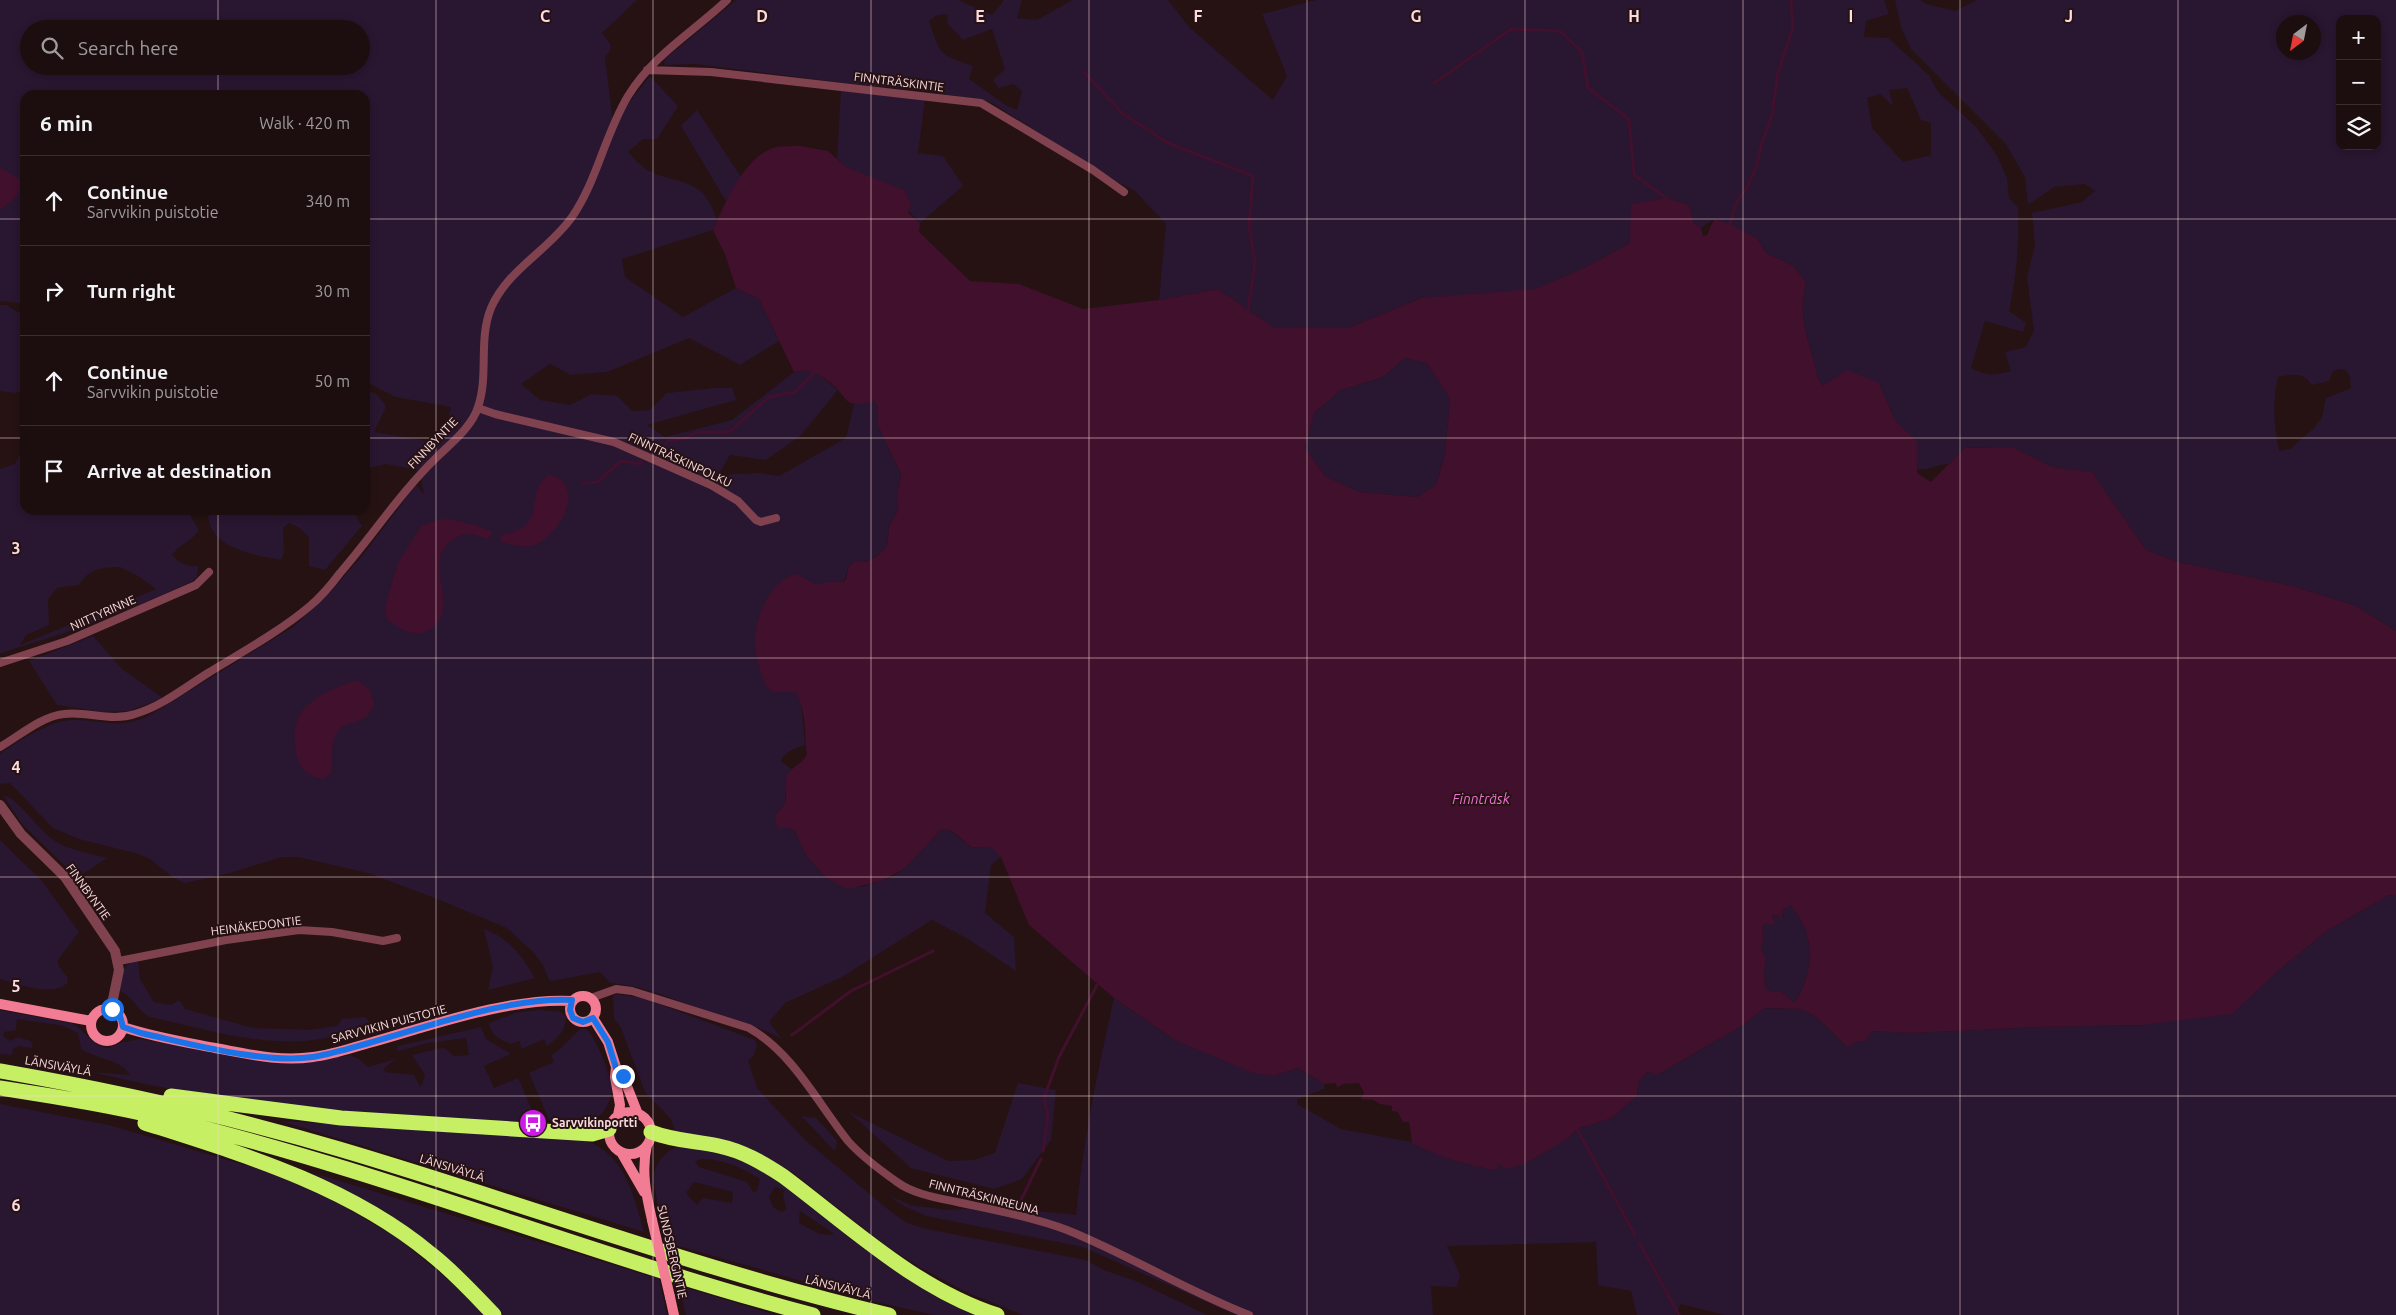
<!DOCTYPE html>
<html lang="en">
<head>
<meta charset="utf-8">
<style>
  :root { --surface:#1c0e0e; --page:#291c1c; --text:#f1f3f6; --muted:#a09c9e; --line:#3a2e2e }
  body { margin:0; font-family:Ubuntu,sans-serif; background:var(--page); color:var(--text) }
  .controls { position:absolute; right:15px; top:15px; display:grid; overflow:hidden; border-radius:10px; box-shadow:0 2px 8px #0003 }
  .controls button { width:45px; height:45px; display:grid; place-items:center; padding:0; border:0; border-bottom:1px solid var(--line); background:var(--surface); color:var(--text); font:25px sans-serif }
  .compass { position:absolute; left:2276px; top:15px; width:45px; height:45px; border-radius:50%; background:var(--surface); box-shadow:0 2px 8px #0003; rotate:212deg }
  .stop { position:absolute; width:15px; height:15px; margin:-11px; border:4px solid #1a73e8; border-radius:50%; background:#fff }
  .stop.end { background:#1a73e8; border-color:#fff; box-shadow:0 1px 5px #0008 }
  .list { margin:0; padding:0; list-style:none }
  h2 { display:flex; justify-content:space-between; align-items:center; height:65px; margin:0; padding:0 20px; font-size:21px }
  h2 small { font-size:16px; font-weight:400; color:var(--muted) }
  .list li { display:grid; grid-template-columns:32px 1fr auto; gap:15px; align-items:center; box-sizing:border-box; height:90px; padding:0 20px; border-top:1px solid var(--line) }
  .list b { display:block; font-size:19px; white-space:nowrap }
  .list p { margin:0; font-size:16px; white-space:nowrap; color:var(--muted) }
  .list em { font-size:16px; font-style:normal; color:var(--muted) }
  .icon { flex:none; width:28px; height:28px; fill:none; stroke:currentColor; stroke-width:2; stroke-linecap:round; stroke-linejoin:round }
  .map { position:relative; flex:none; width:2396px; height:1315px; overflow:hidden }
  .search { position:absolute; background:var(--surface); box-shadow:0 2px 8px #0003; left:20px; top:20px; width:350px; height:55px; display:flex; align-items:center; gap:12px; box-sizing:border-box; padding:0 18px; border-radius:28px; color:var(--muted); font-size:19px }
  .panel { position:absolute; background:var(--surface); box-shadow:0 2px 8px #0003; left:20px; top:90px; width:350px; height:425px; border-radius:15px }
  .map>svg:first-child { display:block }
  .green { fill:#291630; fill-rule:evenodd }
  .water { fill:#41102d; fill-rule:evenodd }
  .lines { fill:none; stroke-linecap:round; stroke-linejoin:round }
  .stream { stroke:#41102d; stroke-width:3 }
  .minor { stroke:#80424e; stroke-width:8 }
  .tertiary { stroke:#80424e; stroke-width:10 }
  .secondary { stroke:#f17c94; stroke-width:10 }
  .motorway { stroke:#c6ef63; stroke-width:15 }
  .secondary-bridge { stroke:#f17c94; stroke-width:10 }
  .route { stroke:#1a73e8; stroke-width:6 }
  .grid { fill:none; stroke:#fbdbdf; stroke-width:1; stroke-opacity:0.55 }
  .labels { text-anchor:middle; stroke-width:4; stroke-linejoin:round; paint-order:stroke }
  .street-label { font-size:12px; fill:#fbdbdf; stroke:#261213 }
  .poi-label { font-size:12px; font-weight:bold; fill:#fbdbdf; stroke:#261213; text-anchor:start }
  .water-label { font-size:14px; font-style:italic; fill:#f174d4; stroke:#261213 }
  .grid-label { font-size:16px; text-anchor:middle; font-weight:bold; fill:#fbdbdf; stroke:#261213; stroke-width:4; stroke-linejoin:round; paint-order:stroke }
</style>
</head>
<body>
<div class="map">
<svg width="2396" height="1315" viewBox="0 0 2396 1315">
  <rect width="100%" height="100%" fill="#261213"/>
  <!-- green -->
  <path class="green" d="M0,0H637L602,33L611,45L610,51L605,57L613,123L650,76L678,106L657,139H643L628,152C634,158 641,167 649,171C682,186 704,177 717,220L713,230L622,259L625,277L683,317L736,288L759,299L779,341L740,365L689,338L607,372L571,375L550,364L521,384L540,400L570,405L592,394L617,396L632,411L650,410L667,393L715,388H732L736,400L647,425L665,437L732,420L794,372C813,366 824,379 838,390L800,436L766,460L730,455L718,475L758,473L779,476L846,438L854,404L875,401L878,408V426L901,474L897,495L898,510L889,527L887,546L876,557L848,568L844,582L832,581L795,692L801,701L805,745C796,748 785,751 781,761L791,769L785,780V804L778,811L779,828H790L795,831L805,854L824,876L834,882L862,887L892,877L904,869L942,829L951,831L971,847L993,848L1001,857L991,865L985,913L1014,937L1016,971L968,939L932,920L842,977L785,1003L769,1022L782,1039C756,1025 727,1017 699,1008C670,998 641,985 610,983L600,972L552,981L549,980L543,965L533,952L507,928L437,899L368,873L298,857H282L230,873L185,883L171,876L150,859L139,854L79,839L53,828L10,783L0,784V754C18,741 52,719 74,720C106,720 114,729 147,717L293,627L326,597L362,556L416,485L424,494L420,474L422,471L386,464L365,469V389L376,394L385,404V409L374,432L427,441L448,419L451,407L395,397L365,381V95H25V306L18,303L0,301ZM29,29H361V66H29Z
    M736,0H958L992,15L1004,0H1022L1017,18L1037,20L1072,0H1168L1189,27L1273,100L1287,76L1262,14L1316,0H1884L1889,14L1866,21L1864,37L1888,38L1929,75L1938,92L1976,127L1996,154L2007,178L2009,198L2018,208C2020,243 2016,277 2009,311L2026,323L2023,332L1985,321L1971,368C1986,376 1994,376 2011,371L2005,352L2026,347L2034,330L2027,277L2035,245L2032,213L2082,202L2095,191L2085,184L2054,187L2028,205L2025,177L2005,143L1911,49L1901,27L1895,0H1920L1926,4L1955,11L1977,0H2396V631L2356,606L2293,586L2178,562L2146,550L2092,472L2052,467L2013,447L1965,448L1949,464C1935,464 1931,471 1917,469V442L1895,420L1879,383L1823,386L1818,379C1811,344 1796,319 1806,283L1794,266L1766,253L1758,239L1714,219L1701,228L1694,223L1689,205L1666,198L1630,243L1586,267L1536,290L1421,298L1348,328H1274L1218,289L1159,300L1166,224L1135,191L1114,180L992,103L983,100L925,91L843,83L695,64L664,65L665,59ZM947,14L948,24L963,40L992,29L1005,69L993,80L999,88L1013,84L1022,91L1017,110L1007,106L969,79L973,66C939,55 940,54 929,21L937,15ZM2340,19H2377V146H2340ZM2284,22H2314V52H2284ZM1907,88L1921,120L1931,123V155L1903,162L1872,128L1867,98L1880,94L1893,106L1889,90ZM2340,369L2346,370L2350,377L2351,388L2326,398L2322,417L2314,428L2290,449L2279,451C2274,425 2272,403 2278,377C2293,374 2303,372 2312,385L2329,381L2333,371Z
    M841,91L925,99L918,153L943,156L963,186L920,223L882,183L846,167L837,158Z
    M697,110L741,177L726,201L681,126Z
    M0,305H6L25,316V391L15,393L0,391Z
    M1405,358L1427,363L1450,399L1445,455L1436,485L1417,497L1359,492L1325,476L1305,448L1314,413L1341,390L1383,377Z
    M25,445V510H187L199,530C190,543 181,543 172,555C179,563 188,567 198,566L197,577L193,581C155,599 116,614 76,629C51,638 25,644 0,654V469L15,464ZM120,567L138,576L156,589L20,645L26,635L49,625L48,599L57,588L79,585C92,567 99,568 120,567Z
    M208,510H353L362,526L325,570L309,566V537L300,528L289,523L283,528L284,553L281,560C257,555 221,551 210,525C208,521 208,515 208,510Z
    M93,636L122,669L163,698L129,711L103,712L57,705L29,661Z
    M3,795C19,799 37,828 52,839C67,850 89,853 107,858L83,874L77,867L70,871L22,824Z
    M0,840L42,881L79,932L58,960V965L67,977L68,982C55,998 17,984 0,979Z
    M2389,895L2396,896V1315H1725L1681,1304L1676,1315H1637L1631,1291L1598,1285L1596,1242L1447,1246L1460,1275L1457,1287L1431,1286L1433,1315H1236L1083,1247L926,1216L904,1206L888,1195L910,1205L947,1210L997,1207L1076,1215C1083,1141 1098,1070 1114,998L1175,1040L1273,1076L1298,1068L1324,1084V1089L1297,1099V1104L1341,1129L1412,1142L1448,1159L1492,1170L1497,1162L1569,1138L1577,1129L1612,1118L1637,1096L1639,1081L1649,1070L1657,1075L1745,1024L1764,1008L1802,1009L1820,1020L1847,1047L1871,1031L1912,1033L2038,1027L2142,1025L2280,969L2327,931Z
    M1791,906C1816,936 1814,967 1797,1000L1793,1002L1781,991L1774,992L1766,990L1764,971L1766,959L1761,949L1764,938L1762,928L1765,923L1775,922L1772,916L1774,915L1783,918L1782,912L1786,907Z
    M484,929C508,937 523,957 535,978L488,990L493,967Z
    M134,961L138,962L140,979L154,1002L171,1005L179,1000L185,1009L253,1028L308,1030L337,1026L342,1019L365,1017L370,1022C355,1027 340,1034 326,1038C268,1050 206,1029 150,1017C137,1011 134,997 120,991C119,980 122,965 134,961Z
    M616,994L643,998L755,1040L757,1045L753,1057L748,1060L757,1088L804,1139L890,1211L907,1223L926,1229L1086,1260L1104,1270L1136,1281L1207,1315H1023L966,1292L921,1268L885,1245L792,1172L748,1148L676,1133L671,1119L645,1092L621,1028L614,1018L613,996Z
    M0,1010L71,1023C86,1030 91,1046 108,1048L123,1042L140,1039L269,1063L320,1061L350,1055L359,1059L368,1067L396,1059L384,1068L385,1072L414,1075L420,1087L422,1085L425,1075L412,1055L442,1048L446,1049L453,1056L469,1055L466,1038L427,1043L399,1051L396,1049L398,1046L481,1027L486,1039L511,1054L484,1066L494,1088L518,1078L535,1117L528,1118L524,1122C379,1121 233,1106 92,1072L130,1075C121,1059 96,1059 81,1049L78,1033L64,1026L17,1019L16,1030L4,1032L3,1036L10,1041L18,1037L31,1041L33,1046L32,1048L19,1046L13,1049L12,1055L0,1054Z
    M539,1010L561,1012L566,1017C567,1029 557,1039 547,1046L544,1039L522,1049L519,1041L511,1044C499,1039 492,1036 489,1023L515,1013Z
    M584,1028C595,1032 614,1083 612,1093C610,1099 605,1113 599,1116C585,1123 564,1120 549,1120L529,1073L554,1062L551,1055C564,1049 575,1030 584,1028Z
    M1018,1083L1056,1090L1051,1140L1022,1179L994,1189L911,1168L849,1112L948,1161L974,1160L995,1153Z
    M0,1104L109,1125L272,1173L338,1203L399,1239L465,1294L484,1315H0Z
    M801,1116L816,1118L837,1141L835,1151Z
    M281,1121L583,1140C624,1151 634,1196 644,1232Z
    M682,1146L725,1153L755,1163L987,1315H934L872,1301L668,1243C664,1226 654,1195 654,1178C654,1162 668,1148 682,1146ZM701,1159C722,1159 742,1167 760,1179L757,1191L753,1192L747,1182L699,1167L695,1161ZM694,1182L733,1192L732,1203L703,1198L697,1205L686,1193ZM775,1187L785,1190L783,1193L786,1210L781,1212L773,1207L769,1197ZM800,1211L833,1233L832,1235L820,1234L799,1223Z
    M311,1172L659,1279L667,1315H504C469,1278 432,1242 389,1214C364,1198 337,1186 311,1172Z
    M678,1285L775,1315H686Z"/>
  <!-- water -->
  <path class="water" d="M800,146L828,151L846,167L904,190L911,204L908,213L920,223L919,232L970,281L1019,284L1083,309L1159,300L1218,289L1274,328H1348L1421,298L1536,289L1586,267L1630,243L1631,204L1666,198L1689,205L1694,223L1701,228L1703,236L1707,235L1714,219L1730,224L1758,239L1766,253L1794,266L1806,283C1796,319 1811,344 1818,379L1823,386L1847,370L1879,383L1895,420L1917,442V473L1931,482L1965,448L2013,447L2052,467L2092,472L2146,550L2178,562L2293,586L2356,606L2396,631V896L2389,895L2327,931L2280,969L2232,1014L2142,1025L2038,1027L1912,1033L1871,1031L1866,1041H1857L1847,1047L1820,1020L1802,1009L1764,1008L1745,1024L1657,1075L1648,1071L1639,1081L1637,1096L1612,1118L1577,1129L1569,1138L1526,1163L1508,1169L1497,1163V1169L1492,1170L1448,1159L1415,1145L1412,1142L1409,1122H1403L1398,1112L1392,1111V1106L1380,1104L1373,1100L1361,1099L1364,1093L1359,1083L1343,1084L1337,1088L1336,1083L1324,1084L1298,1068L1273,1076L1253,1073L1175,1040L1114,998L1029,925L1001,857L992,848L971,847L952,831L942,829L904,869L881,881L852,888H844L824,876L805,854L795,831L790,828H779L776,824L775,815L785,804C787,796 784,787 786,779C788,767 803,765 807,754C804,734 807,709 795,692H773C766,688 764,681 761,673C758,663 754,649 755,639C756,616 771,579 797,574L816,585L832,581L844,582L846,579L848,568L856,561L865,562L876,557L887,546L889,527L898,510L897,495L901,474L878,426V408L875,401C868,402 858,406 851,403C846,401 843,396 840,392C828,379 812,367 794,372L759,299L736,288L725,254L713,230C725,203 745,154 777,147C784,146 793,146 800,146ZM1405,358L1427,363L1450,399L1445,455L1436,485L1417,497L1359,492L1325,476L1305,448L1314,413L1341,390L1383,377ZM1791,906C1816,936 1814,967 1797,1000L1793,1002L1781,991L1774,992L1766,990L1764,971L1766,959L1761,949L1764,938L1762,928L1765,923L1773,925L1775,923L1772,916L1774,915L1779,916L1782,922V912L1786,907Z
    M0,167L24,182L15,198L0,210Z
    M549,475C589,482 559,540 531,546C523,548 509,544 501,542V535C551,527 522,493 549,475Z
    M441,519C460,520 475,525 492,531L489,539L468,533C457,536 446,542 441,554C433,579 458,612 429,630C414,639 399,628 387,619L385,607L398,563L421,526Z
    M353,681H359L370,690L374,704C373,707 371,711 369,714C360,724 342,722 336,734C330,746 333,759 332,772L324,779C317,778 311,776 306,772C292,760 291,723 303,710C317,694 334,689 353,681Z"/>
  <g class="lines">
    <!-- stream -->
    <path class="stream" d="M1085,73L1122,113L1168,143L1253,176L1249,227L1255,263L1248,310
      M1433,84L1511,29L1560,31L1582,52L1588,88L1629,119L1634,175L1666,198
      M1730,224L1737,201L1747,188L1756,168L1761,146L1772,115L1778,73L1793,27L1791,0
      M645,447L653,451L663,448L668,441L686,438L696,432H729L769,397L795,392L815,372
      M582,483L597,482L621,461L640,464L641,462
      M792,1035L851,991L933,951
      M1577,1129L1635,1235
      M1043,1151L1048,1115L1044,1098L1059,1057L1097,985
      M1021,1200L1041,1159
      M1639,1242L1679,1315"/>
    <!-- minor -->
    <path class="minor" d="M647,70L711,72L981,103L1093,170L1124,192
      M478,408L495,414L614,442L711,485L738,501L756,520L761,522L776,518
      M0,663L67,641L196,585L209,572
      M0,747C19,736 42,716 64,714C88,711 111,722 135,714C162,706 184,688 208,673C242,652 279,632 310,606C321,597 331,585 340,573C373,535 400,493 436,458C450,444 472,427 478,407C489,375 478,340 491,308C508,269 548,251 572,217C597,181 605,134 628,96C654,54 692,33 727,0
      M119,961L226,940L299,930L332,932L383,941L397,938
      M591,998L616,989L632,991L749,1028C793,1053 817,1102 848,1141C861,1156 880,1170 897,1182C913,1194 938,1198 957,1202C994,1210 1032,1217 1067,1230C1129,1255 1187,1291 1249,1315"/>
    <!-- tertiary -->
    <path class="tertiary" d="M0,805L21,834L65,877L115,951L119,970L111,1009"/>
    <!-- secondary -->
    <path class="secondary" d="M570 1009a13 13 0 1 1 26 0a13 13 0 1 1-26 0Z
      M0,1004L91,1021
      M91 1025a16 16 0 1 1 32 0a16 16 0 1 1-32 0Z
      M593,1018L608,1042L616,1067L615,1077L620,1105L618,1115
      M123,1027C153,1037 184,1042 215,1048C248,1054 280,1062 313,1057C332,1055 351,1048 369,1043C430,1026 510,997 573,1001
      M616,1067L623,1076L638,1114
      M609 1133a21 21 0 1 1 42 0a21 21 0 1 1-42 0Z
      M647,1145C641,1171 646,1194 652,1220
      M621,1152L644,1192
      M670,1297L674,1315"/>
    <!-- motorway -->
    <path class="motorway" d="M0,1071C114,1091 228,1116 339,1149C522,1203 703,1271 889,1315
      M0,1088C57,1097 115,1106 171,1120C389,1173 597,1258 813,1315
      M171,1096L341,1118L592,1134L609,1129
      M145,1123C245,1155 349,1186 431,1254C454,1272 474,1294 494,1315
      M651,1132C674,1141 696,1141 719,1146C743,1151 763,1163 783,1176C850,1226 916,1289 997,1315"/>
    <!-- secondary-bridge -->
    <path class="secondary-bridge" d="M652,1220L670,1297"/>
  </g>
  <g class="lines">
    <!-- route -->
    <path class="route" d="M112,1009L120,1016L123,1027L141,1033C191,1044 264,1064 313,1057C332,1054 351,1048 369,1043C430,1026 510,997 572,1000L570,1010L573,1018L583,1022L593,1018L608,1042L616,1068L623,1076"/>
  </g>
  <!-- grid -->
  <path class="grid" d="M218,0V29M436,0V1315M653,0V1315M871,0V1315M1089,0V1315M1307,0V1315M1525,0V1315M1743,0V1315M1960,0V1315M2178,0V1315M218,66V95M0,219H25M365,219H2396M0,438H25M365,438H2396M218,510V1315M0,658H2396M0,877H2396M0,1096H2396"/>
  <!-- icons -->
  <defs>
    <g id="bus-disc" transform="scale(1.4375)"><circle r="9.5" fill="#cd1be7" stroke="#261213"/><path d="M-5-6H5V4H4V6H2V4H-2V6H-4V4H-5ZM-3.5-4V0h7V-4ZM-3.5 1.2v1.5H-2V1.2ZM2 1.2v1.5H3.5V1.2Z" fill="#fff"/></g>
  </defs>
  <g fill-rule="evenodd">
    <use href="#bus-disc" x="533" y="1123"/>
  </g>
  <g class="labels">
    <!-- street labels -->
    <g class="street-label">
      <text transform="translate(899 82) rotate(7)" y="4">FINNTRÄSKINTIE</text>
      <text transform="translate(433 443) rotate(-46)" y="4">FINNBYNTIE</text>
      <text transform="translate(680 460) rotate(25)" y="4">FINNTRÄSKINPOLKU</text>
      <text transform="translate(103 613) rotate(-24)" y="4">NIITTYRINNE</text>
      <text transform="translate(88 892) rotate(54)" y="4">FINNBYNTIE</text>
      <text transform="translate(256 926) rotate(-7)" y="4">HEINÄKEDONTIE</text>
      <text transform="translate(389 1024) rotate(-15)" y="4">SARVVIKIN PUISTOTIE</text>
      <text transform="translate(58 1066) rotate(10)" y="4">LÄNSIVÄYLÄ</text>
      <text transform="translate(452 1168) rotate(17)" y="4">LÄNSIVÄYLÄ</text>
      <text transform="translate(984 1197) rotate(14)" y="4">FINNTRÄSKINREUNA</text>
      <text transform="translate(672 1252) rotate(77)" y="4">SUNDSBERGINTIE</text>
      <text transform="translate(838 1287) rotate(14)" y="4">LÄNSIVÄYLÄ</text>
    </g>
    <!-- poi labels -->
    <g class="poi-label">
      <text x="552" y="1127">Sarvvikinportti</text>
    </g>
    <!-- water labels -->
    <g class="water-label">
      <text x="1481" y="804">Finnträsk</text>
    </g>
  </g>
  <g class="grid-label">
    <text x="545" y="22">C</text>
    <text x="762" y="22">D</text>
    <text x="980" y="22">E</text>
    <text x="1198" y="22">F</text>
    <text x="1416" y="22">G</text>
    <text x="1634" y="22">H</text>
    <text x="1851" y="22">I</text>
    <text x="2069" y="22">J</text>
    <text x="16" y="554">3</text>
    <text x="16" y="773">4</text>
    <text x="16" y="992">5</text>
    <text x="16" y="1211">6</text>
  </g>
</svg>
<div class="controls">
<button>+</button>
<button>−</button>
<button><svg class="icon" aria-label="layers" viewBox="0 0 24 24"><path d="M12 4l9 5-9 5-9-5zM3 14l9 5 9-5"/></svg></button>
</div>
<svg class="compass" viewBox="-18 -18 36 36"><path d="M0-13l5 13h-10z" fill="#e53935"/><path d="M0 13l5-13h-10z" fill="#a09c9e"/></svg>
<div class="stop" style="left:112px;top:1009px"></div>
<div class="stop end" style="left:623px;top:1076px"></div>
<div class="search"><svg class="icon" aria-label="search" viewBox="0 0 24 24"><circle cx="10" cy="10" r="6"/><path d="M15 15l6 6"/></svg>Search here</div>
<section class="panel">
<h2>6 min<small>Walk · 420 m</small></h2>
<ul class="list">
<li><svg class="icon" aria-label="ahead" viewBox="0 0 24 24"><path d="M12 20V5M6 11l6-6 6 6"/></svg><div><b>Continue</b><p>Sarvvikin puistotie</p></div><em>340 m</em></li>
<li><svg class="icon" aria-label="right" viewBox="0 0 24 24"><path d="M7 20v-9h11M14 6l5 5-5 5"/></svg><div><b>Turn right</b></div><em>30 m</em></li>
<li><svg class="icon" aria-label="ahead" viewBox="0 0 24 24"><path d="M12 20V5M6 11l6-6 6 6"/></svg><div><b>Continue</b><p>Sarvvikin puistotie</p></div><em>50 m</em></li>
<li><svg class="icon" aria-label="arrive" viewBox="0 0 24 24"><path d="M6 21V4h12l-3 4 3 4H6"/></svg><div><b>Arrive at destination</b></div></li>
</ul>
</section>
</div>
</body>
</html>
